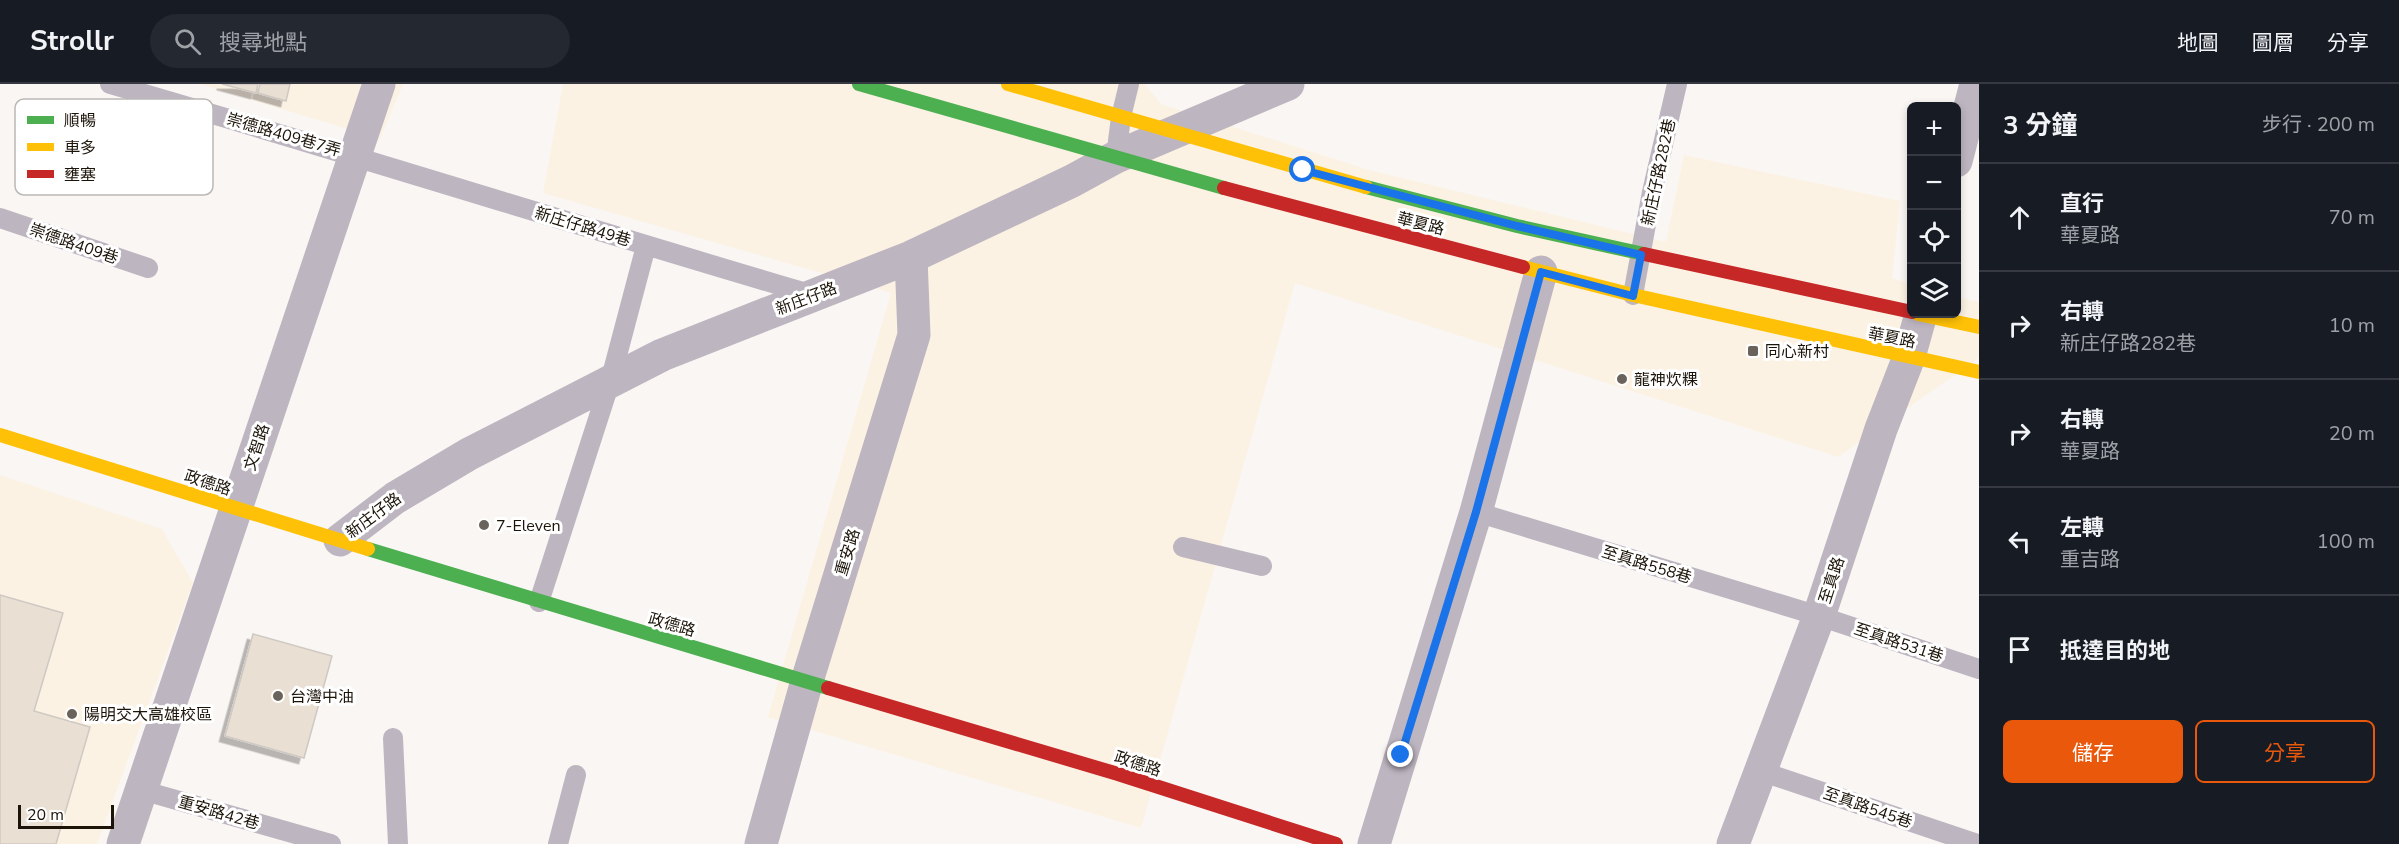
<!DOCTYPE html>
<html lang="zh-TW">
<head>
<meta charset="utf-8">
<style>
  :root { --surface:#171b24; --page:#242831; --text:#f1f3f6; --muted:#9ea1a6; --line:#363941; --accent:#ea580c }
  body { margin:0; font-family:"Nunito Sans","Noto Sans TC",sans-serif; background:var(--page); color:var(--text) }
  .controls { position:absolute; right:18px; top:18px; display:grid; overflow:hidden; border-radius:9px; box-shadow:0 3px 9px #0003 }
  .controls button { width:54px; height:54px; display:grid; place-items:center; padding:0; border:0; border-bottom:2px solid var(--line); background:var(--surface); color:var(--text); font:30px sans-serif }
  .scale { position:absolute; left:18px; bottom:15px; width:96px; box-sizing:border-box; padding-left:6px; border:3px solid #1c1409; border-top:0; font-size:16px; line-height:21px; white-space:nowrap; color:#1c1409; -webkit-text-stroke:4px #fff; paint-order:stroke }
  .stop { position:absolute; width:18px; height:18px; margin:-14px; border:4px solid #1a73e8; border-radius:50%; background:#fff }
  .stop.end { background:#1a73e8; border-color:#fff; box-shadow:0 2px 6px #0008 }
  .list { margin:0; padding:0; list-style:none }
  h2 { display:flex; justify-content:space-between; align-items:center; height:78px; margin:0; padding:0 24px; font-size:26px }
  h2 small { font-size:20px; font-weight:400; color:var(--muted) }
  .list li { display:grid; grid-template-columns:39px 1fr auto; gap:18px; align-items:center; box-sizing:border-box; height:108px; padding:0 24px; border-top:2px solid var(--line) }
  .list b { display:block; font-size:22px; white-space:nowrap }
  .list p { margin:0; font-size:20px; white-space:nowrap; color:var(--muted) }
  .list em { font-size:20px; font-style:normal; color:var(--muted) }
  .actions { display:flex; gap:12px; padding:18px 24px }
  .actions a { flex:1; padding:14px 0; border:2px solid var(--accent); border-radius:9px; text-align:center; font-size:21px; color:var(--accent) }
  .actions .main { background:var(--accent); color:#fff }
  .icon { flex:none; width:33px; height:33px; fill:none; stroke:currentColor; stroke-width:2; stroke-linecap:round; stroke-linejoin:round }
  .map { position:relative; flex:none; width:1979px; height:760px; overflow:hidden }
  header { display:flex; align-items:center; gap:36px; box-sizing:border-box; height:84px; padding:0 30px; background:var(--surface); border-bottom:2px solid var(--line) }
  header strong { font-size:28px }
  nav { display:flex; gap:33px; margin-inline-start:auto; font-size:21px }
  .search { width:420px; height:54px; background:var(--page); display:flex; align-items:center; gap:15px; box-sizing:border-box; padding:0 21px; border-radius:33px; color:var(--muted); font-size:22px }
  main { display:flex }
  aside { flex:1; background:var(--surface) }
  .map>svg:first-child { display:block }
  .built { fill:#fcf2e4 }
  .building { fill:#e9dfd3; stroke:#cfc9c3; stroke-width:1.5; filter:url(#shadow) }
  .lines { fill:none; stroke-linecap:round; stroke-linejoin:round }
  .lane { stroke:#bdb5c0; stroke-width:20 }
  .street { stroke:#bdb5c0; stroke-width:33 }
  .fast { stroke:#4caf50; stroke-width:14 }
  .slow { stroke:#ffc107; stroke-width:14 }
  .jam { stroke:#c62828; stroke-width:14 }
  .route { stroke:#1a73e8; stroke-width:8 }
  .poi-dot { fill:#69635b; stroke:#fff; stroke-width:2 }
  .labels { text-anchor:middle; stroke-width:6; stroke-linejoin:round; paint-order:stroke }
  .street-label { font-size:16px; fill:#1c1409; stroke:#fff }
  .poi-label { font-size:16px; fill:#1c1409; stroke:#fff; text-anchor:start }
  .key { fill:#fff; stroke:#bbb8b5; stroke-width:1.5 }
  .key-label { font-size:16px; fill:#1c1409 }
</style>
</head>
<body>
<header>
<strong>Strollr</strong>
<div class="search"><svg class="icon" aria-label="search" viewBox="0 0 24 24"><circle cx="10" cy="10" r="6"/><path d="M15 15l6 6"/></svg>搜尋地點</div>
<nav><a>地圖</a><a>圖層</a><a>分享</a></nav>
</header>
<main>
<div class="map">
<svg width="1979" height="760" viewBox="0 0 1979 760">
  <defs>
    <filter id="shadow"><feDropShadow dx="-5.5" dy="5.5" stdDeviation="0" flood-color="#0004"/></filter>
  </defs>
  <rect width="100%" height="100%" fill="#f9f6f3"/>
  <!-- built -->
  <path class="built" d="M200,0H403L380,55Z
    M563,0H1145L1161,20L1369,86L1666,158L1684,71L1900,117L1892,194L1911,200L1912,230H1956L1957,213L1979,218V274L1838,373L1295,199L1141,744L768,633L891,209L543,109Z
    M0,391L162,445L193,499L97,760H0Z"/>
  <!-- building -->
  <path class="building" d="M222,0H258L256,9Z
    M260,0H290L286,17L258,9Z
    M0,511L63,529L34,627L90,643L56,760H0Z
    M253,550L332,572L304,674L225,652Z"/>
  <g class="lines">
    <!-- lane -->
    <path class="lane" d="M110,0C345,68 578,142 813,211
      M1116,73L1121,33L1129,0
      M0,134L148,184
      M1633,211L1652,108L1677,0
      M1476,428L1819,532L1979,585
      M1183,463L1262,482
      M539,518L610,298L646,162
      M393,654L398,760
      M1760,687L1977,760
      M141,706L331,760
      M558,760L576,691"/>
    <!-- street -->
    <path class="street" d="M1956,77L1976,0
      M340,456L395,414L469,370L662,271L911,173L1072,97L1116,73L1288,0
      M123,760L379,0
      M761,760L807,597L914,251L911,173
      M1374,760L1476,428L1541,188
      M1733,760L1819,532L1881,345L1909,273L1921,230"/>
    <!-- fast -->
    <path class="fast" d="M859,0L1224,104
      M1366,103L1517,142L1644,170
      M368,465L828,604"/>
    <!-- slow -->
    <path class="slow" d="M1008,0L1366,103
      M1523,183L1633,211L1979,288
      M1918,230L1979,243
      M0,351L368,465"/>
    <!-- jam -->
    <path class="jam" d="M1224,104L1523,183
      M1644,170L1912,228
      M828,604L1118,690L1336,760"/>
  </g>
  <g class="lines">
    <!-- route -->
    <path class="route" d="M1303,86L1517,142L1641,171L1633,212L1541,188L1476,428L1401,671"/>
  </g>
  <!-- markers -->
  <g class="poi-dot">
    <rect x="1747" y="261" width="12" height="12" rx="3"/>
    <circle cx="1622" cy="295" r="6"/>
    <circle cx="484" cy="441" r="6"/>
    <circle cx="278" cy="612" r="6"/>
    <circle cx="72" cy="630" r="6"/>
  </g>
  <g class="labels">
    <!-- street labels -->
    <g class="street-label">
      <text transform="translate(284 50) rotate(16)" y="6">崇德路409巷7弄</text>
      <text transform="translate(1658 88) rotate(-78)" y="6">新庄仔路282巷</text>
      <text transform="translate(1421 139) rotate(14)" y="6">華夏路</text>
      <text transform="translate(583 142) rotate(17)" y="6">新庄仔路49巷</text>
      <text transform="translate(74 159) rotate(19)" y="6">崇德路409巷</text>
      <text transform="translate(806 214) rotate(-21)" y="6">新庄仔路</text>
      <text transform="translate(1892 253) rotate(11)" y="6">華夏路</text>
      <text transform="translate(256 363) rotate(-72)" y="6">文智路</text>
      <text transform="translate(208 398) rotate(18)" y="6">政德路</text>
      <text transform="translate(373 431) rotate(-37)" y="6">新庄仔路</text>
      <text transform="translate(847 468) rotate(-73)" y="6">重安路</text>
      <text transform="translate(1647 480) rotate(17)" y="6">至真路558巷</text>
      <text transform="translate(1831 496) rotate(-72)" y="6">至真路</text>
      <text transform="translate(672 540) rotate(16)" y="6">政德路</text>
      <text transform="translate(1899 558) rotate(18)" y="6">至真路531巷</text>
      <text transform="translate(1138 679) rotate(18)" y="6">政德路</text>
      <text transform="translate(1868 723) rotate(19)" y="6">至真路545巷</text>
      <text transform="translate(219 728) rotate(16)" y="6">重安路42巷</text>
    </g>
    <!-- poi labels -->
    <g class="poi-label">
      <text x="1765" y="273">同心新村</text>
      <text x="1634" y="301">龍神炊粿</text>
      <text x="496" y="447">7-Eleven</text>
      <text x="290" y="618">台灣中油</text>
      <text x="84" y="636">陽明交大高雄校區</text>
    </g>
  </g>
  <!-- legend -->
  <rect x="15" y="15" width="198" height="96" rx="9" class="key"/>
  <rect x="27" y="32" width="27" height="8" fill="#4caf50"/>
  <rect x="27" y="59" width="27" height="8" fill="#ffc107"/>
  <rect x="27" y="86" width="27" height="8" fill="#c62828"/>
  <g class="key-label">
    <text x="64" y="42">順暢</text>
    <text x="64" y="69">車多</text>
    <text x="64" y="96">壅塞</text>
  </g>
</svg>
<div class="controls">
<button>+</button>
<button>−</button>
<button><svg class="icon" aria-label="locate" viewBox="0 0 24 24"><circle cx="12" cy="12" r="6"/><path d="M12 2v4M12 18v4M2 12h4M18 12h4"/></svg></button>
<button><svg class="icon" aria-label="layers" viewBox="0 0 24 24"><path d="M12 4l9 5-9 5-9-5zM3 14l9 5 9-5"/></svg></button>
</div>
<div class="scale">20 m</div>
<div class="stop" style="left:1303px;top:86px"></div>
<div class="stop end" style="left:1401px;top:671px"></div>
</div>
<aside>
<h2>3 分鐘<small>步行 · 200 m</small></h2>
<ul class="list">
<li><svg class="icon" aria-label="ahead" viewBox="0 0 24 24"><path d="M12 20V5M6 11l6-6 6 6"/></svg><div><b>直行</b><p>華夏路</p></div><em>70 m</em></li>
<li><svg class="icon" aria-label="right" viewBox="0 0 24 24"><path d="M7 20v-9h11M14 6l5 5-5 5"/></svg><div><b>右轉</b><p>新庄仔路282巷</p></div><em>10 m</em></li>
<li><svg class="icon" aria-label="right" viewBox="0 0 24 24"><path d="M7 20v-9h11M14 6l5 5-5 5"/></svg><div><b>右轉</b><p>華夏路</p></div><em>20 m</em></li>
<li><svg class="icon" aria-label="left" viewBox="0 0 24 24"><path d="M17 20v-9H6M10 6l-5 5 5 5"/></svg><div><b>左轉</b><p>重吉路</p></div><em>100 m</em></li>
<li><svg class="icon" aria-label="arrive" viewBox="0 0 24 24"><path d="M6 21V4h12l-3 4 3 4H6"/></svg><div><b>抵達目的地</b></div></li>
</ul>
<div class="actions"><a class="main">儲存</a><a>分享</a></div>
</aside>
</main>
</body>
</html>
